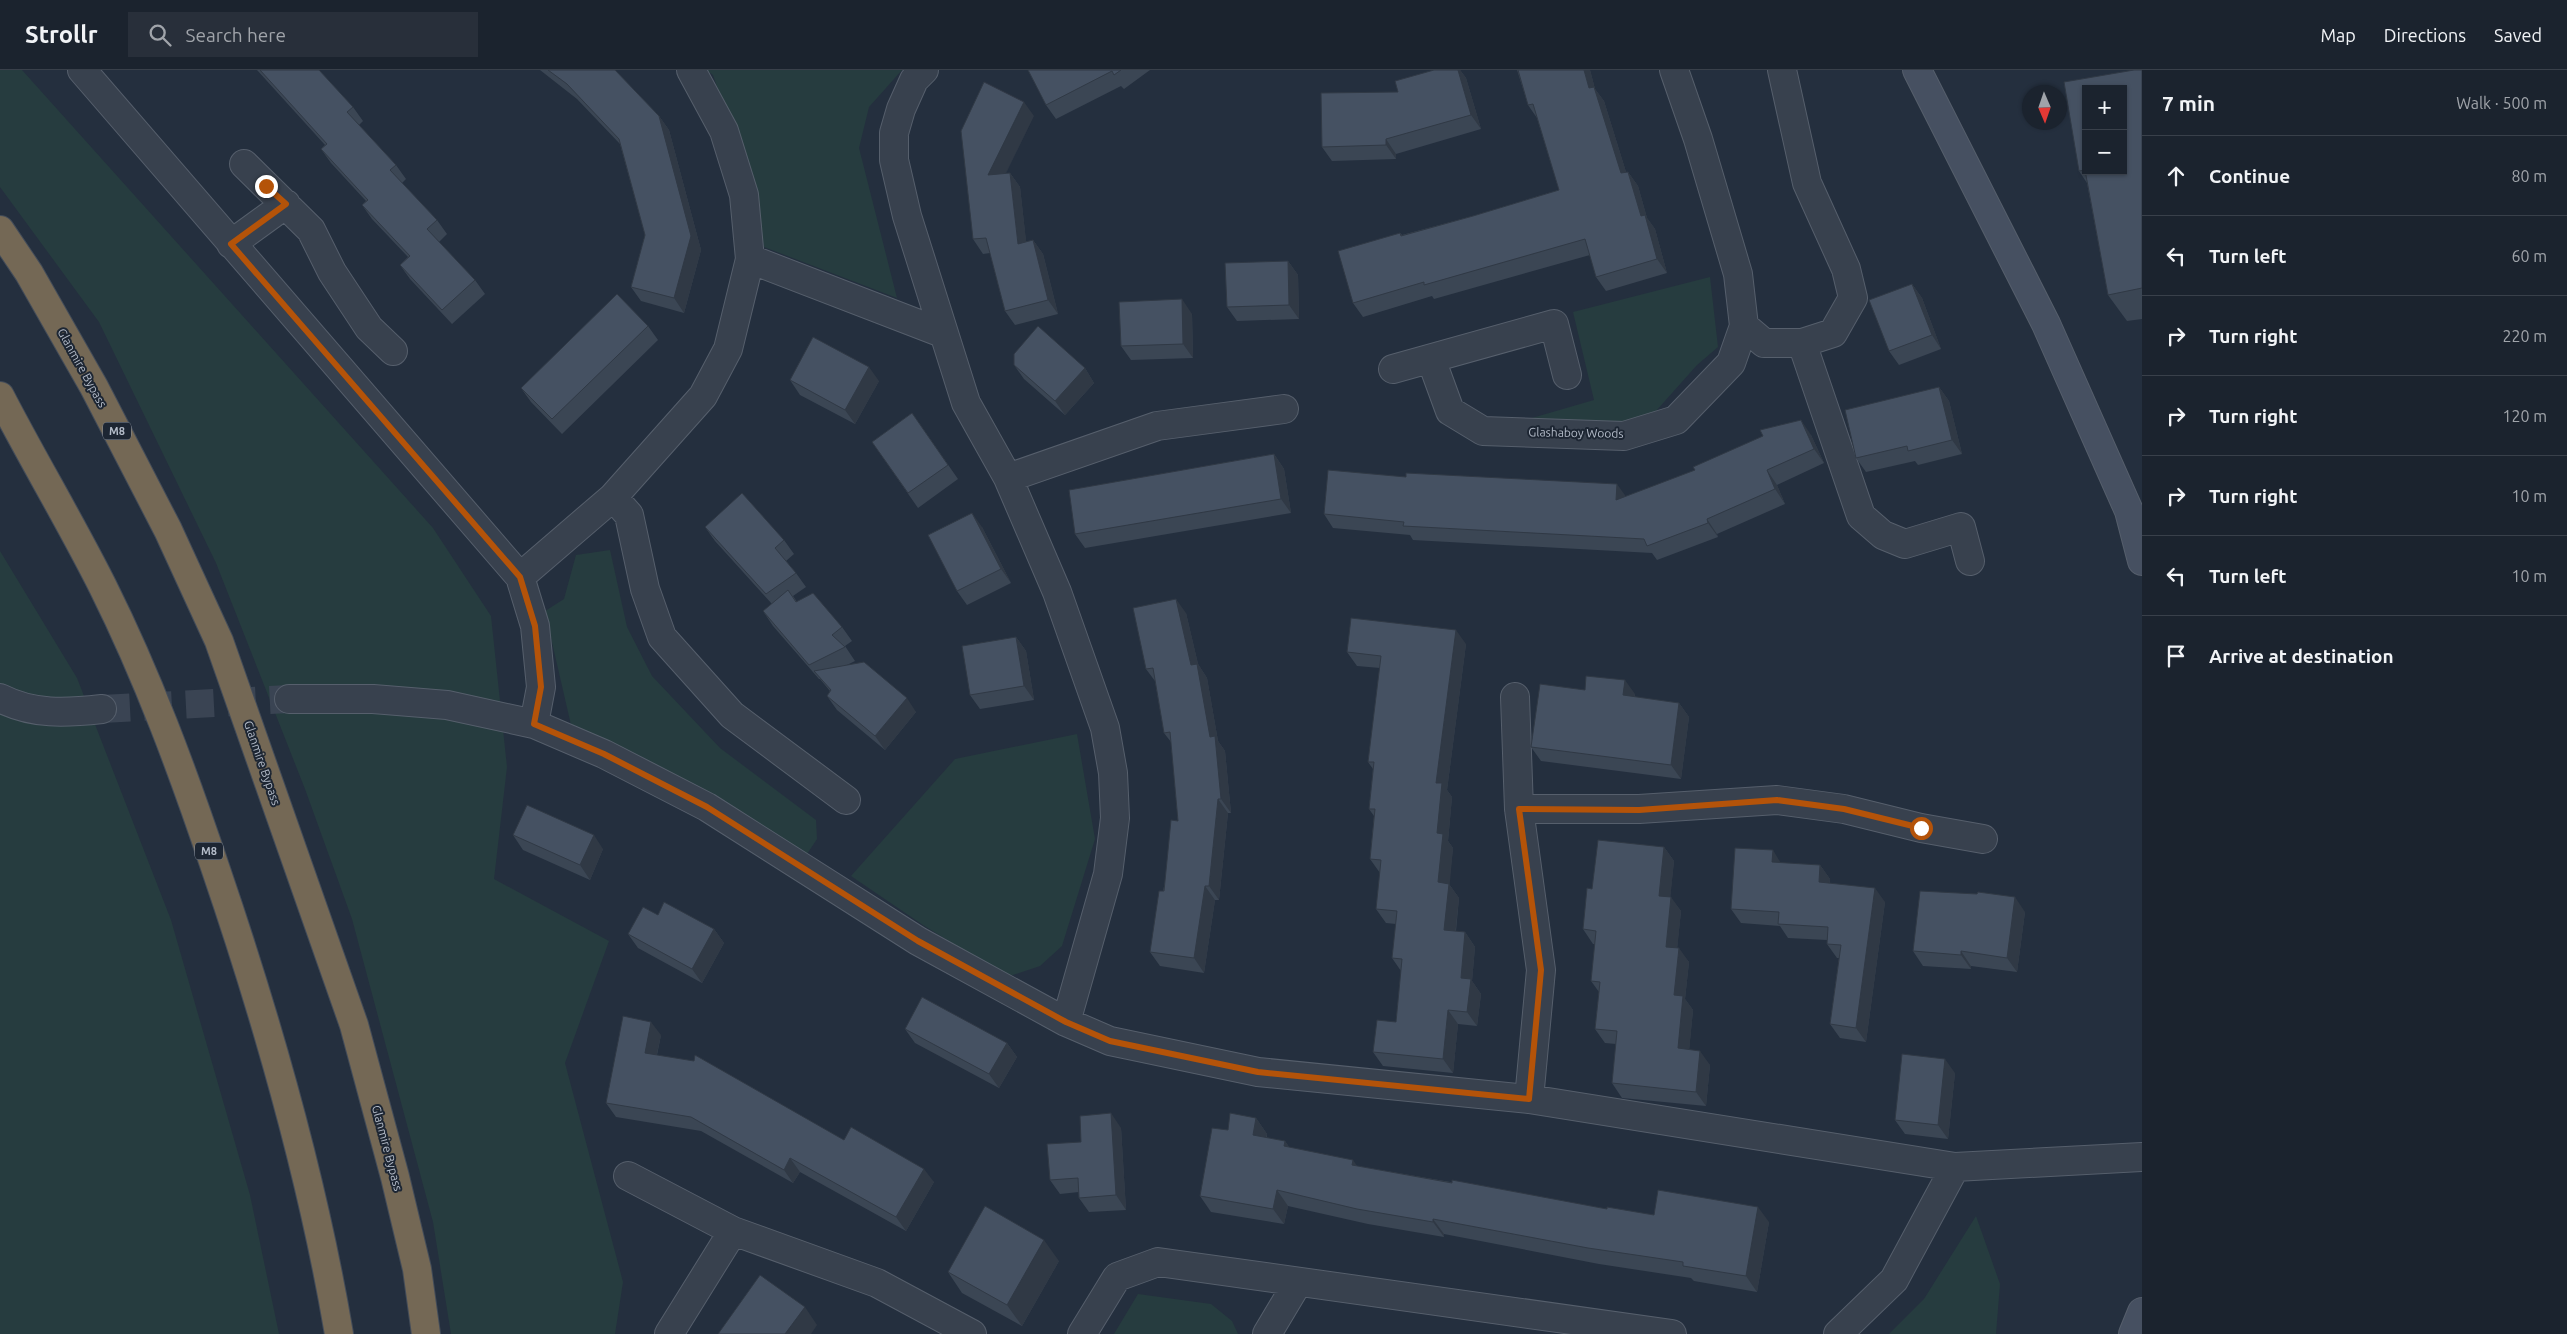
<!DOCTYPE html>
<html lang="en">
<head>
<meta charset="utf-8">
<style>
  :root { --surface:#1b232e; --page:#282f3a; --text:#f1f3f6; --muted:#a0a4aa; --line:#39404a }
  body { margin:0; font-family:Ubuntu,sans-serif; background:var(--page); color:var(--text) }
  .controls { position:absolute; right:15px; top:15px; display:grid; overflow:hidden; border-radius:0px; box-shadow:0 1px 4px #0004 }
  .controls button { width:45px; height:45px; display:grid; place-items:center; padding:0; border:0; border-bottom:1px solid var(--line); background:var(--surface); color:var(--text); font:25px sans-serif }
  .compass { position:absolute; left:2022px; top:15px; width:45px; height:45px; border-radius:50%; background:var(--surface); box-shadow:0 1px 4px #0004; rotate:178deg }
  .stop { position:absolute; width:15px; height:15px; margin:-11px; border:4px solid #b45309; border-radius:50%; background:#fff }
  .stop.end { background:#b45309; border-color:#fff; box-shadow:0 1px 5px #0008 }
  .list { margin:0; padding:0; list-style:none }
  h2 { display:flex; justify-content:space-between; align-items:center; height:65px; margin:0; padding:0 20px; font-size:21px }
  h2 small { font-size:16px; font-weight:400; color:var(--muted) }
  .list li { display:grid; grid-template-columns:32px 1fr auto; gap:15px; align-items:center; box-sizing:border-box; height:80px; padding:0 20px; border-top:1px solid var(--line) }
  .list b { display:block; font-size:19px; white-space:nowrap }
  .list em { font-size:16px; font-style:normal; color:var(--muted) }
  .icon { flex:none; width:28px; height:28px; fill:none; stroke:currentColor; stroke-width:2; stroke-linecap:round; stroke-linejoin:round }
  .map { position:relative; flex:none; width:2142px; height:1264px; overflow:hidden }
  header { display:flex; align-items:center; gap:30px; box-sizing:border-box; height:70px; padding:0 25px; background:var(--surface); border-bottom:1px solid var(--line) }
  header strong { font-size:24px }
  nav { display:flex; gap:28px; margin-inline-start:auto; font-size:18px }
  .search { width:350px; height:45px; background:var(--page); display:flex; align-items:center; gap:12px; box-sizing:border-box; padding:0 18px; border-radius:0px; color:var(--muted); font-size:19px }
  main { display:flex }
  aside { flex:1; background:var(--surface) }
  .map>svg:first-child { display:block }
  .green { fill:#263c3f }
  .lines { fill:none; stroke-linecap:round; stroke-linejoin:round }
  .street-tunnel { stroke:#3a4453; stroke-width:28; stroke-dasharray:28 14; stroke-linecap:butt }
  .street-casing { stroke:#565f6c; stroke-width:30 }
  .secondary-casing { stroke:#565f6c; stroke-width:30 }
  .highway-casing { stroke:#434c59; stroke-width:30 }
  .street { stroke:#38414e; stroke-width:28 }
  .secondary { stroke:#465061; stroke-width:28 }
  .highway { stroke:#746855; stroke-width:28 }
  .wall { fill:#3b4654 }
  .shaded-wall { fill:#303945 }
  .building { fill:#455162; stroke:#303945; fill-rule:evenodd }
  .route { stroke:#b45309; stroke-width:6 }
  .labels { text-anchor:middle; stroke-width:4; stroke-linejoin:round; paint-order:stroke }
  .shield { fill:#1d2633; stroke:#878f9c; stroke-width:1 }
  .shield-label { font-size:11px; font-weight:bold; fill:#b4bcc9 }
  .street-label { font-size:12px; fill:#b4bcc9; stroke:#1d2633 }
</style>
</head>
<body>
<header>
<strong>Strollr</strong>
<div class="search"><svg class="icon" aria-label="search" viewBox="0 0 24 24"><circle cx="10" cy="10" r="6"/><path d="M15 15l6 6"/></svg>Search here</div>
<nav><a>Map</a><a>Directions</a><a>Saved</a></nav>
</header>
<main>
<div class="map">
<svg width="2142" height="1264" viewBox="0 0 2142 1264">
  <rect width="100%" height="100%" fill="#242f3e"/>
  <!-- green -->
  <path class="green" d="M0,0H22L433,458L491,546L507,697L494,809L609,871L565,993L623,1212L615,1264H451L433,1152L352,849L305,719L216,493L99,252L0,117Z
    M706,0H902L869,37L859,78L897,228L764,177L750,112L713,5Z
    M1710,207L1718,277L1697,295L1656,341L1628,354L1525,350L1594,330L1573,242Z
    M610,480L627,557L652,606L720,678L816,750L817,769L807,784L670,703L571,655L548,555L542,543L564,529L576,485Z
    M0,481L77,608L171,850L250,1125L279,1264H0Z
    M1077,664L1095,769L1062,876L1040,896L1007,907L923,855L851,806L955,689Z
    M1976,1146L2000,1214L1996,1264H1889L1924,1229Z
    M1138,1224L1211,1234L1232,1251L1238,1264H1114Z"/>
  <g class="lines">
    <!-- street-tunnel -->
    <path class="street-tunnel" d="M102,639L289,629"/>
    <!-- street casing -->
    <g class="street-casing">
      <path id="street" d="M82,0L520,507
        M924,0L914,10L901,39L894,63V90L907,146L966,333L1008,408L1057,522L1105,658L1113,703L1115,748L1108,804L1066,952
        M244,94L311,160L332,202L369,258L393,281
        M231,174L286,134
        M750,189L942,263
        M1744,256L1764,273H1802L1833,263L1853,228L1846,199L1807,113L1782,0
        M1802,273L1861,446L1883,465L1905,474L1961,457L1970,491
        M1431,289L1450,341L1483,361L1624,366L1676,350L1731,293L1744,256L1738,204L1698,69L1674,0
        M1393,299L1554,254L1567,305
        M1008,408L1157,356L1284,339
        M613,427L629,445L645,519L662,567L732,645L846,730
        M1515,627L1519,739L1541,900L1529,1029
        M0,628C33,645 66,643 102,639
        M289,629H373L447,635L534,654L604,684L707,737L918,871L1066,952L1110,971L1258,1002L1529,1029L1955,1097L2142,1087
        M534,654L541,617L535,556L520,507L613,427L703,326L728,279L750,189L744,125L724,61L691,0
        M1519,739H1639L1777,730L1844,739L1921,758L1983,769
        M628,1106L733,1161L877,1213L972,1264
        M669,1264L733,1161
        M1082,1264L1117,1207L1158,1192L1672,1264
        M1267,1264L1298,1212
        M1838,1264L1894,1210L1955,1097"/>
    </g>
    <!-- secondary casing -->
    <g class="secondary-casing">
      <path id="secondary" d="M1917,0L2046,254L2129,441L2142,491
        M2133,1264L2142,1242"/>
    </g>
    <!-- highway casing -->
    <g class="highway-casing">
      <path id="highway" d="M0,160L29,203L94,317L168,460L219,571L354,955L395,1107L417,1199L426,1264
        M0,326C33,390 71,453 103,517C148,607 183,702 215,797C267,949 312,1105 339,1264"/>
    </g>
    <!-- street -->
    <use href="#street" class="street"/>
    <!-- secondary -->
    <use href="#secondary" class="secondary"/>
    <!-- highway -->
    <use href="#highway" class="highway"/>
  </g>
  <!-- wall -->
  <path class="wall" d="M257,0H319L353,37L363,51L359,55L396,95L406,109L402,113L437,150L447,164L439,172L475,210L485,224L452,254L410,209L400,195L408,187L372,149L362,135L366,131L331,93L321,79L325,75Z
    M540,0H615L659,46L669,60L701,180L684,243L641,231L631,217L645,165L620,74L577,29Z
    M1028,0H1150L1124,19L1121,16L1056,49L1046,35Z
    M1434,0H1460L1466,8L1481,59L1396,84V89L1332,91L1322,77L1398,22Z
    M1517,0H1590L1595,19L1604,31L1626,102H1628L1638,116L1647,148L1655,159L1667,203L1606,221L1596,207L1590,185L1434,229L1432,226L1363,247L1353,233L1400,163L1402,165L1473,146L1559,120L1537,48L1528,35L1518,3Z
    M2142,0V249L2127,251L2108,225L2087,113L2079,101Z
    M1034,46L1006,103H1010L1020,117L1026,172L1033,170L1043,184L1058,244L1015,255L1005,241L990,183L983,184L973,169Z
    M1288,191L1298,205L1299,249L1237,251L1227,237Z
    M1912,214L1922,228L1941,279L1899,295L1889,281Z
    M1192,244L1193,288L1131,290L1121,276Z
    M648,256L658,270L562,364L531,332L521,318Z
    M1014,295L1085,298L1094,313L1065,345L1024,309Z
    M790,310L879,311L855,354L800,325Z
    M1939,317L1949,331L1962,384L1918,395L1915,391L1866,402L1856,388Z
    M912,343L958,409L918,438L872,372Z
    M1811,365L1824,393L1777,415L1785,434L1717,464L1718,467L1657,490L1652,483L1413,470L1410,465L1333,458L1324,444L1406,407L1626,426Z
    M1274,384L1284,399L1291,443L1085,478L1075,464Z
    M705,457L784,470L794,484L786,491L796,503L806,517L793,526L797,532L842,557L852,571L845,576L855,591L847,595L916,642L885,680L837,640L827,626L830,621L820,609H819L773,556L763,541L772,534L715,471Z
    M982,457L1011,513L967,535L957,521Z
    M1186,543L1198,594L1207,608L1218,671L1225,681L1231,743H1228L1219,830H1215L1204,903L1160,896L1150,882L1178,751L1171,672L1164,663L1155,611L1146,599Z
    M1016,567L1026,581L1034,630L980,639L970,625Z
    M1466,574L1447,720L1452,727L1448,771L1453,778L1449,814L1459,828L1456,861L1465,862L1475,877L1472,911L1481,924L1477,956L1458,954L1453,1003L1383,996L1373,982L1396,952L1401,901L1392,888L1396,854L1386,853L1376,839L1380,803L1370,789L1374,746L1369,739L1373,699L1368,692L1380,598L1357,596L1347,582Z
    M1585,620L1635,624V627L1679,633L1689,647L1681,709L1541,691L1531,677Z
    M513,765L603,779L590,810L523,780Z
    M1664,777L1674,791L1670,827L1681,841L1677,878L1689,892L1685,929L1693,940L1689,980L1710,995L1706,1036L1622,1028L1612,1013L1616,974L1605,973L1595,959L1599,922L1591,911L1595,874H1593L1583,859L1592,819Z
    M1781,793L1820,795L1830,809V813L1885,832L1866,972L1840,968L1830,954L1839,888H1837L1827,874V870L1788,868L1780,856L1741,853L1731,839Z
    M2025,842L2017,902L1971,896V899L1923,896L1913,881Z
    M658,845L714,859L724,873L702,913L638,878L628,864Z
    M905,959L1007,973L1017,987L999,1018L915,973Z
    M661,965L657,985L844,1070L934,1112L906,1161L800,1102L793,1113L701,1061L616,1047L606,1033Z
    M1955,1003L1948,1069L1905,1064L1895,1050Z
    M1256,1048L1267,1064V1068L1285,1071L1289,1077L1357,1096L1607,1139L1654,1145L1769,1152L1757,1222L1694,1211L1691,1208L1599,1194L1444,1164V1167L1368,1154L1288,1136L1284,1154L1211,1142L1200,1126L1228,1060Z
    M1121,1058L1126,1140L1089,1142L1079,1128V1122L1060,1124L1050,1110L1081,1072Z
    M1059,1191L1022,1256L962,1223L948,1202Z"/>
  <!-- shaded-wall -->
  <path class="shaded-wall" d="M1458,0H1460L1466,8L1481,59L1471,45Z
    M1584,0H1590L1595,19L1604,31L1631,118L1621,103L1589,18Z
    M1024,32L1034,46L998,119L988,105Z
    M659,46L669,60L701,180L684,243L674,228Z
    M1386,69L1396,84V89L1386,75Z
    M1628,102L1638,116L1647,148L1655,159L1667,203L1657,189L1641,146Z
    M1010,103L1020,117L1028,188L1018,174Z
    M1033,170L1043,184L1058,244L1048,230Z
    M1288,191L1298,205L1299,249L1289,235Z
    M1912,214L1922,228L1941,279L1932,265Z
    M1182,229L1192,244L1193,288L1183,274Z
    M869,297L879,311L855,354L845,340Z
    M1085,298L1094,313L1065,345L1055,331Z
    M1939,317L1949,331L1962,384L1952,370Z
    M1801,350L1811,365L1824,393L1814,379Z
    M1274,384L1284,399L1291,443L1281,429Z
    M1767,400L1777,415L1785,434L1775,419Z
    M1617,414L1627,428L1616,430Z
    M972,443L982,457L1011,513L1001,499Z
    M1707,449L1717,464L1718,467L1708,453Z
    M1176,529L1186,543L1198,594L1207,608L1218,671L1225,681L1231,743L1221,729L1210,667L1191,595Z
    M1456,560L1466,574L1447,720L1452,727L1448,771L1453,778L1449,822V814L1459,828L1454,875L1444,860L1438,812L1436,713Z
    M1016,567L1026,581L1034,630L1024,616Z
    M1625,610L1635,624L1633,640L1623,625Z
    M907,628L916,642L885,680L875,666Z
    M1679,633L1689,647L1681,709L1671,695Z
    M1218,729L1228,743L1219,830L1209,816Z
    M594,765L603,779L590,810L580,795Z
    M1664,777L1674,791L1669,840L1659,826Z
    M1773,780L1782,795L1772,792Z
    M1820,795L1830,809L1829,826L1819,812Z
    M1205,816L1215,830L1204,903L1194,888Z
    M1875,818L1885,832L1866,972L1856,958Z
    M1671,827L1681,841L1676,891L1666,877Z
    M2015,827L2025,842L2017,902L2007,888Z
    M714,859L724,873L702,913L692,899Z
    M1465,862L1475,877L1472,911L1481,924L1477,956L1467,942L1461,908Z
    M1679,878L1689,892L1685,929L1693,940L1688,993L1678,978L1674,925Z
    M1961,881L1971,896V899L1961,885Z
    M1448,940L1458,954L1453,1003L1443,989Z
    M651,952L661,965L654,997L645,983Z
    M1007,973L1017,987L999,1018L989,1004Z
    M1700,981L1710,995L1706,1036L1696,1022Z
    M1945,989L1955,1003L1948,1069L1938,1055Z
    M1111,1043L1121,1058L1126,1140L1116,1125Z
    M1256,1048L1267,1064L1264,1081L1253,1065Z
    M1285,1071L1296,1087L1284,1076Z
    M790,1088L800,1102L793,1113L784,1100Z
    M1353,1090L1364,1106L1352,1095Z
    M924,1099L934,1112L906,1161L896,1147Z
    M1277,1120L1288,1136L1284,1154L1273,1139Z
    M1758,1137L1769,1152L1757,1222L1746,1206Z
    M1433,1149L1444,1164V1167L1433,1152Z
    M1044,1170L1059,1191L1022,1256L1007,1235Z
    M805,1237L817,1255L811,1264H785Z"/>
  <!-- building -->
  <path class="building" d="M260,0H319L353,37L347,42L396,95L390,100L437,150L427,159L475,210L442,240L400,195L410,186L362,135L368,130L321,79L327,74Z
    M548,0H615L659,46L691,166L674,228L631,217L645,165L619,69L567,14Z
    M1028,0H1121L1114,5L1112,1L1046,35Z
    M1434,0H1458L1471,45L1386,69V75L1322,77L1321,23L1398,22L1395,11Z
    M1518,0H1584L1589,18L1594,17L1621,103L1628,102L1641,146L1645,145L1657,189L1596,207L1585,169L1424,215V212L1353,233L1338,181L1400,163L1401,166L1473,146L1559,120L1533,34L1528,35Z
    M2134,0H2142V218L2108,225L2085,100L2079,101L2064,12ZM2086,19H2123V101H2086Z
    M984,12L1024,32L988,105L1010,103L1018,174L1033,170L1048,230L1005,241L986,168L973,169L961,61Z
    M1288,191L1289,235L1227,237L1225,193Z
    M1912,214L1932,265L1889,281L1869,230Z
    M617,224L648,256L552,349L521,318Z
    M1182,229L1183,274L1121,276L1119,232Z
    M1038,256L1085,298L1055,331L1014,295V284Z
    M813,267L869,297L845,340L790,310Z
    M1939,317L1952,370L1908,381L1907,376L1856,388L1845,340Z
    M912,343L948,395L908,423L872,372Z
    M1801,350L1814,379L1767,400L1775,419L1707,449L1708,453L1647,476L1644,469L1403,456L1404,452L1324,444L1328,400L1406,407V403L1617,414L1616,430L1695,400L1693,397L1763,366L1760,360Z
    M1274,384L1281,429L1075,464L1069,420Z
    M742,423L784,470L775,478L796,503L766,524L705,457Z
    M972,443L1001,499L957,521L928,465Z
    M788,520L796,532L813,523L842,557L832,565L845,577L809,595L763,541Z
    M1176,529L1191,595L1197,594L1210,667L1215,666L1221,729H1218L1209,816H1205L1194,888L1150,882L1159,821H1164L1171,750L1178,751L1170,662L1164,663L1153,598L1146,599L1133,538Z
    M1351,548L1456,560L1436,713H1442L1437,763L1443,764L1438,812L1449,814L1444,860L1465,862L1461,908L1471,909L1467,942L1448,940L1443,989L1373,982L1377,950L1396,952L1402,889L1392,888L1397,841L1376,839L1381,790L1370,789L1375,739H1369L1374,692H1368L1381,586L1347,582Z
    M1016,567L1024,616L970,625L962,576Z
    M864,592L907,628L875,666L827,626L831,620L814,601Z
    M1586,606L1625,610L1623,625L1679,633L1671,695L1531,677L1540,614L1585,620Z
    M527,735L594,765L580,795L513,765Z
    M1598,770L1664,777L1659,826L1671,827L1666,877L1679,878L1674,925L1683,926L1678,978L1700,981L1696,1022L1612,1013L1617,961L1595,959L1600,912L1591,911L1596,861L1583,859L1587,818L1592,819Z
    M1735,778L1773,780L1772,792L1820,795L1819,812L1875,818L1856,958L1830,954L1841,875L1827,874L1828,857L1778,854L1779,842L1731,839Z
    M1920,821L1977,824L1978,822L2015,827L2007,888L1961,881V885L1913,881Z
    M664,832L714,859L692,899L628,864L643,837L658,845Z
    M922,927L1007,973L989,1004L905,959Z
    M623,946L651,952L645,983L694,991L695,985L844,1070L851,1057L924,1099L896,1147L790,1088L784,1100L691,1047L606,1033Z
    M1902,984L1945,989L1938,1055L1895,1050Z
    M1111,1043L1116,1125L1079,1128L1078,1108L1050,1110L1047,1074L1081,1072L1080,1046Z
    M1230,1043L1256,1048L1253,1065L1285,1071L1284,1076L1353,1090L1352,1095L1452,1113V1110L1607,1139V1137L1654,1145L1658,1120L1758,1137L1746,1206L1683,1196V1192L1588,1178L1433,1149V1152L1357,1139L1277,1120L1273,1139L1200,1126L1212,1058L1228,1060Z
    M985,1136L1044,1170L1007,1235L948,1202Z
    M760,1205L805,1237L785,1264H718Z"/>
  <g class="lines">
    <!-- route -->
    <path class="route" d="M266,116L286,134L231,174L520,507L535,556L541,617L534,654L604,684L707,737L918,871L1066,952L1110,971L1258,1002L1529,1029L1541,900L1519,739L1639,740L1777,730L1844,739L1921,758"/>
  </g>
  <g class="labels">
    <!-- shield labels -->
    <g class="shield">
      <rect x="103" y="352.5" width="28" height="17" rx="4"/>
      <rect x="195" y="772.5" width="28" height="17" rx="4"/>
    </g>
    <g class="shield-label">
      <text x="117" y="365">M8</text>
      <text x="209" y="785">M8</text>
    </g>
    <!-- street labels -->
    <g class="street-label">
      <text transform="translate(82 298) rotate(61)" y="4">Glanmire Bypass</text>
      <text transform="translate(1576 363) rotate(1)" y="4">Glashaboy Woods</text>
      <text transform="translate(262 693) rotate(71)" y="4">Glanmire Bypass</text>
      <text transform="translate(387 1078) rotate(75)" y="4">Glanmire Bypass</text>
    </g>
  </g>
</svg>
<div class="controls">
<button>+</button>
<button>−</button>
</div>
<svg class="compass" viewBox="-18 -18 36 36"><path d="M0-13l5 13h-10z" fill="#e53935"/><path d="M0 13l5-13h-10z" fill="#a0a4aa"/></svg>
<div class="stop" style="left:1921px;top:758px"></div>
<div class="stop end" style="left:266px;top:116px"></div>
</div>
<aside>
<h2>7 min<small>Walk · 500 m</small></h2>
<ul class="list">
<li><svg class="icon" aria-label="ahead" viewBox="0 0 24 24"><path d="M12 20V5M6 11l6-6 6 6"/></svg><div><b>Continue</b></div><em>80 m</em></li>
<li><svg class="icon" aria-label="left" viewBox="0 0 24 24"><path d="M17 20v-9H6M10 6l-5 5 5 5"/></svg><div><b>Turn left</b></div><em>60 m</em></li>
<li><svg class="icon" aria-label="right" viewBox="0 0 24 24"><path d="M7 20v-9h11M14 6l5 5-5 5"/></svg><div><b>Turn right</b></div><em>220 m</em></li>
<li><svg class="icon" aria-label="right" viewBox="0 0 24 24"><path d="M7 20v-9h11M14 6l5 5-5 5"/></svg><div><b>Turn right</b></div><em>120 m</em></li>
<li><svg class="icon" aria-label="right" viewBox="0 0 24 24"><path d="M7 20v-9h11M14 6l5 5-5 5"/></svg><div><b>Turn right</b></div><em>10 m</em></li>
<li><svg class="icon" aria-label="left" viewBox="0 0 24 24"><path d="M17 20v-9H6M10 6l-5 5 5 5"/></svg><div><b>Turn left</b></div><em>10 m</em></li>
<li><svg class="icon" aria-label="arrive" viewBox="0 0 24 24"><path d="M6 21V4h12l-3 4 3 4H6"/></svg><div><b>Arrive at destination</b></div></li>
</ul>
</aside>
</main>
</body>
</html>
